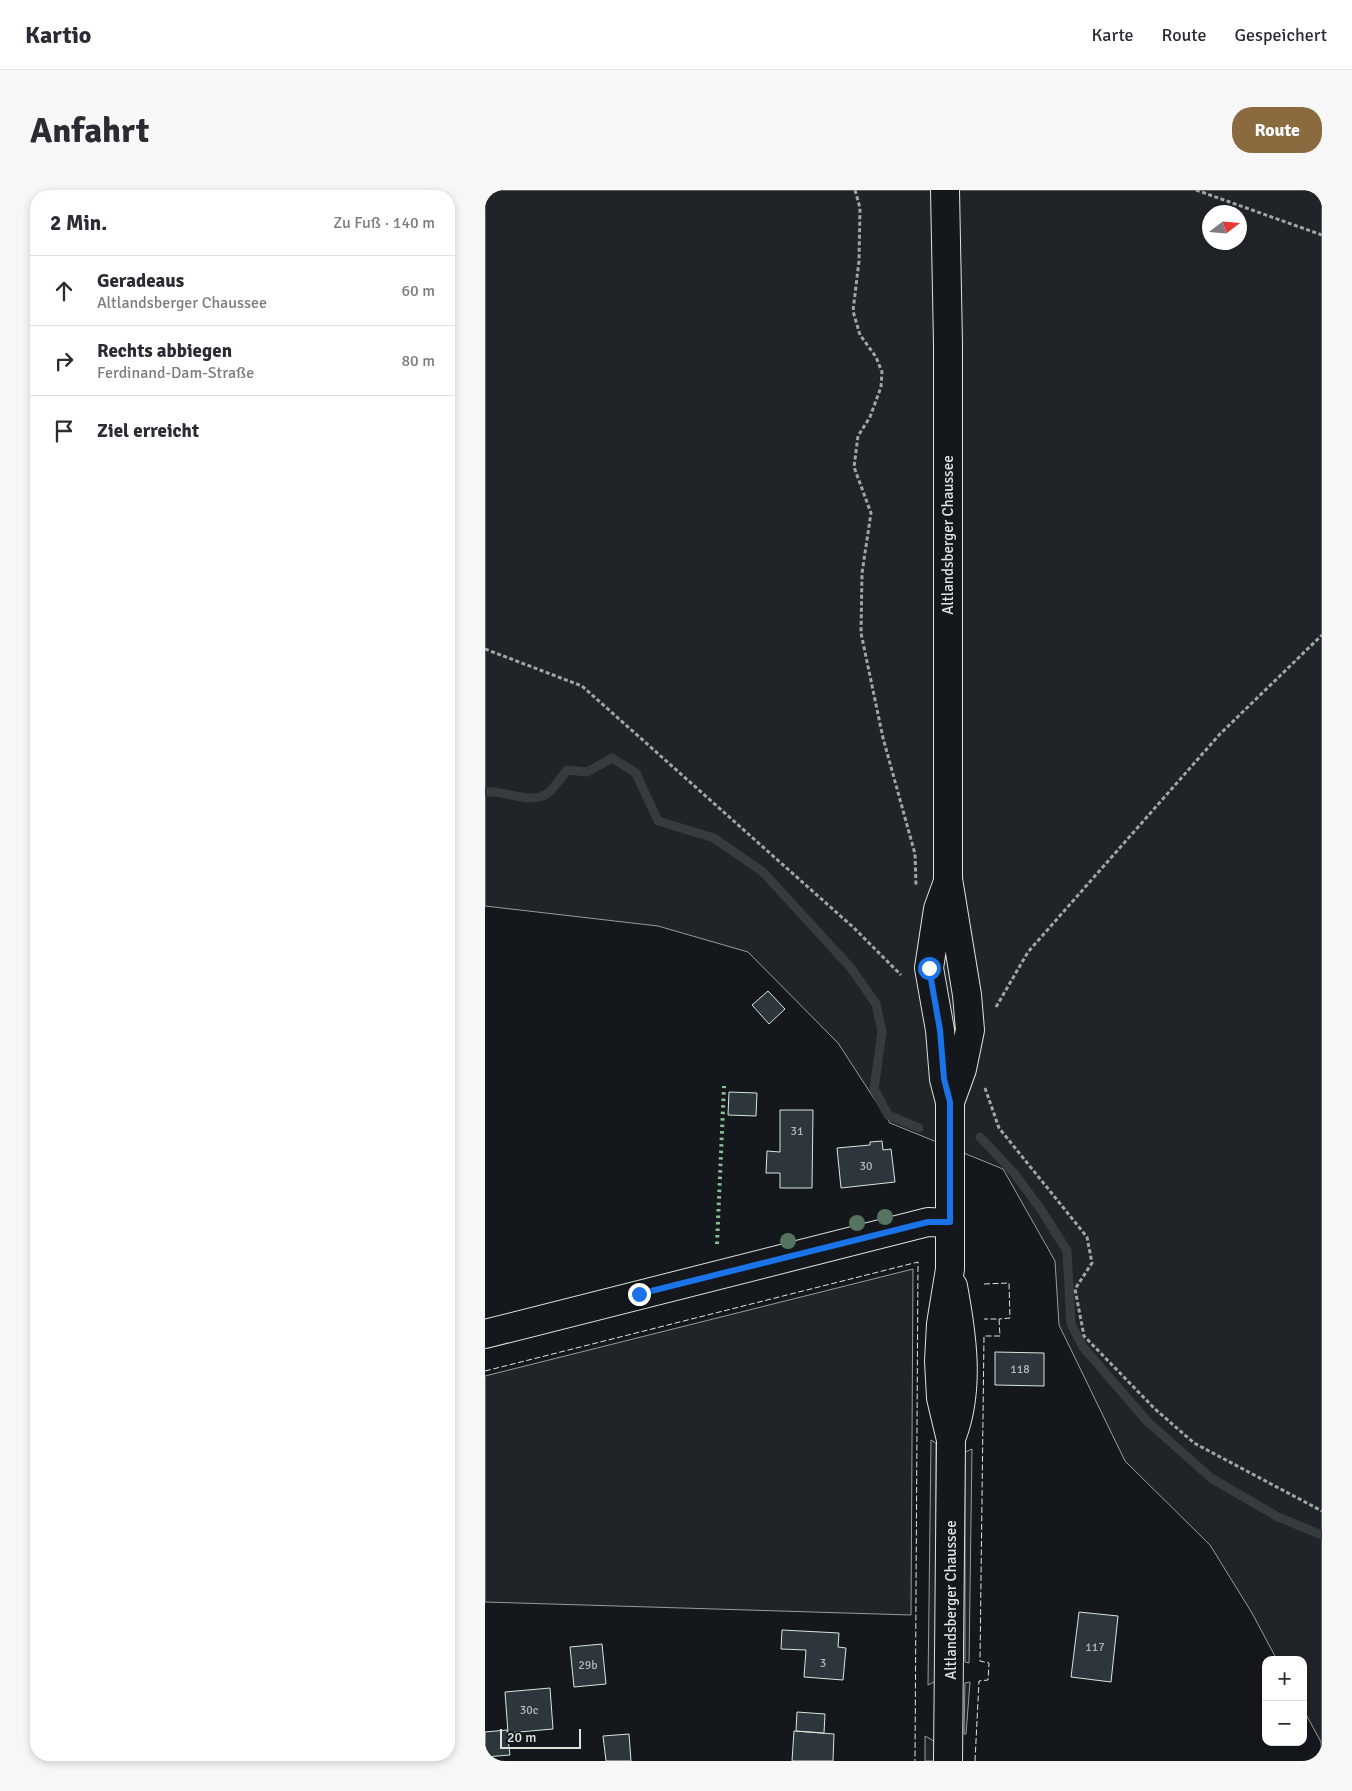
<!DOCTYPE html>
<html lang="de">
<head>
<meta charset="utf-8">
<style>
  :root { --surface:#fff; --page:#f7f7f7; --text:#2b2b33; --muted:#7c7c81; --line:#e1e1e2; --accent:#8a6a3f }
  body { margin:0; font-family:Signika,sans-serif; background:var(--page); color:var(--text) }
  .controls { position:absolute; right:15px; bottom:15px; display:grid; overflow:hidden; border-radius:10px; box-shadow:0 2px 8px #0003 }
  .controls button { width:45px; height:45px; display:grid; place-items:center; padding:0; border:0; border-bottom:1px solid var(--line); background:var(--surface); color:var(--text); font:25px sans-serif }
  .compass { position:absolute; left:717px; top:15px; width:45px; height:45px; border-radius:50%; background:var(--surface); box-shadow:0 2px 8px #0003; rotate:74deg }
  .scale { position:absolute; left:15px; bottom:12px; width:81px; box-sizing:border-box; padding-left:5px; border:2px solid #d8e6dc; border-top:0; font-size:14px; line-height:18px; white-space:nowrap; color:#d8e6dc; -webkit-text-stroke:4px #14181c; paint-order:stroke }
  .stop { position:absolute; width:15px; height:15px; margin:-11px; border:4px solid #1a73e8; border-radius:50%; background:#fff }
  .stop.end { background:#1a73e8; border-color:#fff; box-shadow:0 1px 5px #0008 }
  .list { margin:0; padding:0; list-style:none }
  h2 { display:flex; justify-content:space-between; align-items:center; height:65px; margin:0; padding:0 20px; font-size:21px }
  h2 small { font-size:16px; font-weight:400; color:var(--muted) }
  .list li { display:grid; grid-template-columns:32px 1fr auto; gap:15px; align-items:center; box-sizing:border-box; height:70px; padding:0 20px; border-top:1px solid var(--line) }
  .list b { display:block; font-size:19px; white-space:nowrap }
  .list p { margin:0; font-size:16px; white-space:nowrap; color:var(--muted) }
  .list em { font-size:16px; font-style:normal; color:var(--muted) }
  .icon { flex:none; width:28px; height:28px; fill:none; stroke:currentColor; stroke-width:2; stroke-linecap:round; stroke-linejoin:round }
  .map { position:relative; flex:none; width:837px; height:1571px; overflow:hidden; border-radius:20px }
  header { display:flex; align-items:center; gap:30px; box-sizing:border-box; height:70px; padding:0 25px; background:var(--surface); border-bottom:1px solid var(--line) }
  header strong { font-size:24px }
  nav { display:flex; gap:28px; margin-inline-start:auto; font-size:18px }
  .intro { display:flex; align-items:center; justify-content:space-between; box-sizing:border-box; height:120px; padding:0 30px }
  h1 { margin:0; font-size:35px }
  .button { padding:12px 22px; border-radius:20px; background:var(--accent); color:#fff; font-size:18px; font-weight:700 }
  main { display:flex; gap:30px; padding:0 30px }
  aside { flex:1; background:var(--surface); border-radius:20px; box-shadow:0 2px 8px #0003 }
  .map>svg:first-child { display:block }
  .green { fill:#202428; stroke:#939e99; fill-rule:evenodd }
  .lines { fill:none; stroke-linecap:round; stroke-linejoin:round }
  .stream { stroke:#363b3e; stroke-width:9 }
  .building { fill:#2c363c; stroke:#d8e6dc }
  .minor-casing { stroke:#d8e6dc; stroke-width:30 }
  .major-casing { stroke:#d8e6dc; stroke-width:30 }
  .path { stroke:#9da8a2; stroke-width:3; stroke-dasharray:4 2.5; stroke-linecap:butt }
  .minor { stroke:#14181c; stroke-width:28 }
  .major { stroke:#14181c; stroke-width:28 }
  .hedge { stroke:#8ac095; stroke-width:4; stroke-dasharray:2.5 4; stroke-linecap:butt }
  .fence { stroke:#d8e6dc; stroke-width:1; stroke-dasharray:6 2.5; stroke-linecap:butt }
  .tree { fill:#55745f }
  .route { stroke:#1a73e8; stroke-width:6 }
  .labels { text-anchor:middle; stroke-width:4; stroke-linejoin:round; paint-order:stroke }
  .number-label { font-size:12px; fill:#adbab4 }
  .street-label { font-size:15px; fill:#d8e6dc; stroke:#14181c }
</style>
</head>
<body>
<header>
<strong>Kartio</strong>
<nav><a>Karte</a><a>Route</a><a>Gespeichert</a></nav>
</header>
<div class="intro"><h1>Anfahrt</h1><a class="button">Route</a></div>
<main>
<aside>
<h2>2 Min.<small>Zu Fuß · 140 m</small></h2>
<ul class="list">
<li><svg class="icon" aria-label="ahead" viewBox="0 0 24 24"><path d="M12 20V5M6 11l6-6 6 6"/></svg><div><b>Geradeaus</b><p>Altlandsberger Chaussee</p></div><em>60 m</em></li>
<li><svg class="icon" aria-label="right" viewBox="0 0 24 24"><path d="M7 20v-9h11M14 6l5 5-5 5"/></svg><div><b>Rechts abbiegen</b><p>Ferdinand-Dam-Straße</p></div><em>80 m</em></li>
<li><svg class="icon" aria-label="arrive" viewBox="0 0 24 24"><path d="M6 21V4h12l-3 4 3 4H6"/></svg><div><b>Ziel erreicht</b></div></li>
</ul>
</aside>
<div class="map">
<svg width="837" height="1571" viewBox="0 0 837 1571">
  <rect width="100%" height="100%" fill="#14181c"/>
  <!-- green -->
  <path class="green" d="M0,0H837V1568L836,1552L818,1519V1470H792L767,1423L725,1355L640,1271L574,1135L570,1071L518,979L405,933L353,853L263,762L173,736L0,716ZM724,22H754V52H724Z
    M428,1079L426,1425L0,1412V1186Z
    M446,1250L451,1253V1491L443,1495Z
    M487,1259L484,1473L480,1472V1262Z
    M485,1492L481,1544H479L480,1493Z
    M440,1546L449,1551V1571H440Z"/>
  <g class="lines">
    <!-- stream -->
    <path class="stream" d="M0,602C21,600 42,615 62,604C69,599 77,586 82,580L102,582L127,568L151,583L173,631L229,648L278,682L366,778L391,814L397,842L389,899L403,925L434,938
      M495,947L529,983L557,1021L582,1061L586,1134L598,1157L662,1231L726,1288L793,1327L837,1345"/>
  </g>
  <!-- building -->
  <path class="building" d="M283,801L300,819L284,834L267,815Z
    M244,902L272,903L271,926L243,925Z
    M295,920H328L327,998H295V983H281L282,961L295,962Z
    M397,951L398,960L406,959L410,992L356,998L352,958L385,955V952Z
    M510,1162L559,1163V1196L510,1195Z
    M594,1422L633,1426L626,1492L586,1487Z
    M297,1440L354,1443L353,1457L361,1458L358,1490L319,1487L321,1460L296,1459Z
    M117,1454L121,1494L89,1497L85,1457Z
    M65,1498L68,1539L23,1543L20,1502Z
    M312,1522L340,1524L339,1543L311,1541Z
    M22,1540L25,1565L0,1567V1542Z
    M309,1541L349,1544L348,1571H307Z
    M144,1544L146,1571H121L118,1546Z"/>
  <g class="lines">
    <!-- minor casing -->
    <g class="minor-casing">
      <path id="minor" d="M0,1144L443,1032L465,1033"/>
    </g>
    <!-- major casing -->
    <g class="major-casing">
      <path id="major" d="M460,0L463,154V689L482,805L485,840L477,879L465,912
        M462,694L453,719L444,778L455,840L459,889L465,912V1079L456,1134L454,1171L456,1208L466,1250L463,1571
        M467,1246C485,1198 477,1145 468,1096"/>
    </g>
    <!-- path -->
    <path class="path" d="M370,0L375,18L374,71L368,121L375,145L391,167L397,182L396,197L385,227L373,246L369,277L386,323L377,383L376,443L398,548L430,664L431,695
      M711,0L837,45
      M0,459L97,496L369,738L416,785
      M511,817L543,762L735,544L837,445
      M500,898L514,938L602,1047L607,1073L590,1099L599,1146L670,1219L709,1253L837,1321"/>
    <!-- minor -->
    <use href="#minor" class="minor"/>
    <!-- major -->
    <use href="#major" class="major"/>
    <!-- hedge -->
    <path class="hedge" d="M232,1054L239,896"/>
    <!-- fence -->
    <path class="fence" d="M499,1094L524,1093L525,1128L514,1129
      M0,1181L433,1072L430,1571
      M490,1571L494,1491L503,1490L504,1473L495,1471L499,1146H515L514,1129H499"/>
  </g>
  <!-- trees -->
  <g class="tree">
    <circle cx="400" cy="1027" r="8"/>
    <circle cx="372" cy="1033" r="8"/>
    <circle cx="303" cy="1051" r="8"/>
  </g>
  <g class="lines">
    <!-- route -->
    <path class="route" d="M154,1104L443,1032H465V912L459,889L455,840L444,778"/>
  </g>
  <g class="labels">
    <!-- number labels -->
    <g class="number-label">
      <text x="312" y="945">31</text>
      <text x="381" y="980">30</text>
      <text x="535" y="1183">118</text>
      <text x="610" y="1461">117</text>
      <text x="338" y="1477">3</text>
      <text x="103" y="1479">29b</text>
      <text x="44" y="1524">30c</text>
    </g>
    <!-- street labels -->
    <g class="street-label">
      <text transform="translate(463 345) rotate(-90)" y="5">Altlandsberger Chaussee</text>
      <text transform="translate(466 1410) rotate(-90)" y="5">Altlandsberger Chaussee</text>
    </g>
  </g>
</svg>
<div class="controls">
<button>+</button>
<button>−</button>
</div>
<svg class="compass" viewBox="-18 -18 36 36"><path d="M0-13l5 13h-10z" fill="#e53935"/><path d="M0 13l5-13h-10z" fill="#7c7c81"/></svg>
<div class="scale">20 m</div>
<div class="stop" style="left:444px;top:778px"></div>
<div class="stop end" style="left:154px;top:1104px"></div>
</div>
</main>
</body>
</html>
